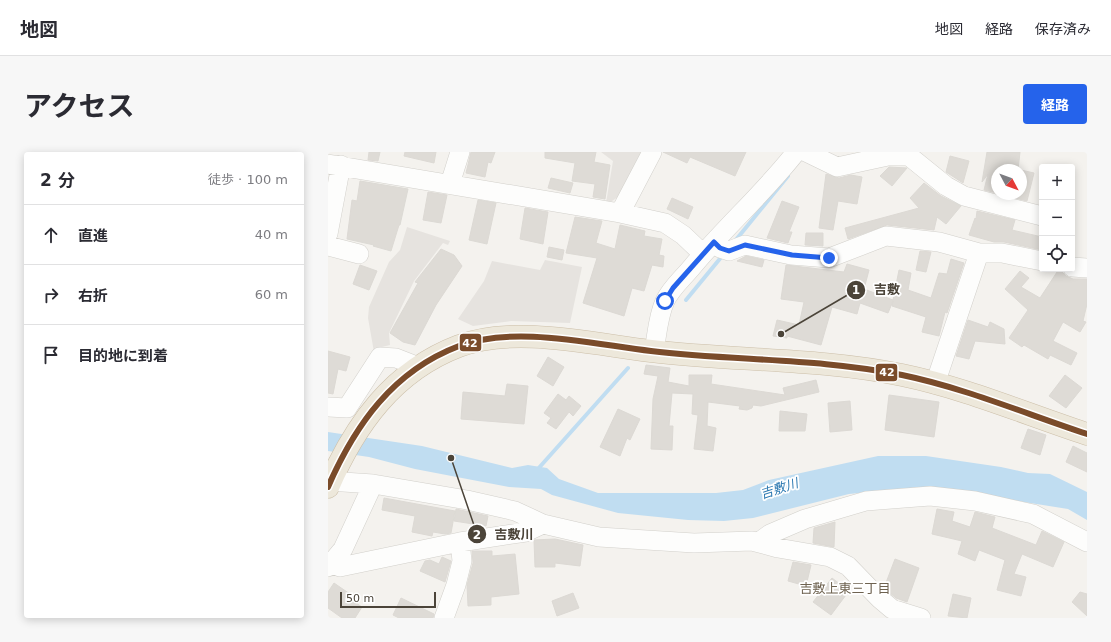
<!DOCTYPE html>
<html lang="ja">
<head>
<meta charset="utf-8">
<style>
  :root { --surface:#fff; --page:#f7f7f7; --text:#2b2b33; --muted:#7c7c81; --line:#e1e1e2; --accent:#2563eb }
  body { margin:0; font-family:"DejaVu Sans","Noto Sans JP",sans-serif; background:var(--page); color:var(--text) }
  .controls { position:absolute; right:12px; top:12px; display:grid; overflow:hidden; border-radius:4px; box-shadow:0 2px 10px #0003 }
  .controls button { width:36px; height:36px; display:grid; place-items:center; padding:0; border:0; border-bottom:1px solid var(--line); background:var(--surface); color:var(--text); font:20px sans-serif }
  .compass { position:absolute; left:663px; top:12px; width:36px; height:36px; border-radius:50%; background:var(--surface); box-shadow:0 2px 10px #0003; rotate:131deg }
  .scale { position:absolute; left:12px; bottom:10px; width:96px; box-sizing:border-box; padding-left:4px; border:2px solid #4b4439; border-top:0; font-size:11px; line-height:14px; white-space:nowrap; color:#4b4439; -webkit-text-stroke:3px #fff; paint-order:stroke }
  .stop { position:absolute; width:12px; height:12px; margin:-9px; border:3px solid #2563eb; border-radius:50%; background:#fff }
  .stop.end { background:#2563eb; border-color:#fff; box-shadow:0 1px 4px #0008 }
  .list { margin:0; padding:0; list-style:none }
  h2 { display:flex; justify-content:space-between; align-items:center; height:52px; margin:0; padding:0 16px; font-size:17px }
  h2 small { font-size:13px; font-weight:400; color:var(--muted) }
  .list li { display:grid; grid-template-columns:26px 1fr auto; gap:12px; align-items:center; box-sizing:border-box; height:60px; padding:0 16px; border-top:1px solid var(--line) }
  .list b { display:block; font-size:15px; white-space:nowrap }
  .list em { font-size:13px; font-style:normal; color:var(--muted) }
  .icon { flex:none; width:22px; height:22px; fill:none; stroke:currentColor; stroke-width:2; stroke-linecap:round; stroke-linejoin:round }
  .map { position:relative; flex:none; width:759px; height:466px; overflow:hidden; border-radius:4px }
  header { display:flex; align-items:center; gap:24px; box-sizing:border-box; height:56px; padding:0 20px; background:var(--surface); border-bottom:1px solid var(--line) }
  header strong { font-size:19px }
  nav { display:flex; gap:22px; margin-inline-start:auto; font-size:14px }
  .intro { display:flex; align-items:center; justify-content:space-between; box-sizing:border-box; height:96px; padding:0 24px }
  h1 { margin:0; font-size:28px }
  .button { padding:10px 18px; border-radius:4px; background:var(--accent); color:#fff; font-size:14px; font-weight:700 }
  main { display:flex; gap:24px; padding:0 24px }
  aside { flex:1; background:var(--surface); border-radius:4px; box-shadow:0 2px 10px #0003 }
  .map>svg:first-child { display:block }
  .parking { fill:#e6e3df }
  .water { fill:#c0ddf1 }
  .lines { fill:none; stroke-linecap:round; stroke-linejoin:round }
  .stream { stroke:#c0ddf1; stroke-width:4 }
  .building { fill:#dedbd6; stroke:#dcd9d4 }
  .minor-casing { stroke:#d2d0cb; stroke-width:20 }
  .highway-casing { stroke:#ccbfa9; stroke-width:23 }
  .minor { stroke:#fdfdfc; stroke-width:19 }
  .highway { stroke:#ede8db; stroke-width:22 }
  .bus-1-casing { stroke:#fff; stroke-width:9 }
  .bus-1 { stroke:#7a4b2a; stroke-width:6 }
  .route { stroke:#2563eb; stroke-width:5 }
  .labels { text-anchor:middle; stroke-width:3.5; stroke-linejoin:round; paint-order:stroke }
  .water-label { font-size:13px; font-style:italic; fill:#2e7ab2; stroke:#fff }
  .neighbourhood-label { font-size:13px; fill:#6e6250; stroke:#fff }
  .leader { fill:none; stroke:#4b4439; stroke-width:1.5 }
  .callout-dot { fill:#4b4439; stroke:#fff; stroke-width:1.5 }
  .mark-label { font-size:12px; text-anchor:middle; font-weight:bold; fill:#fff }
  .callout-label { font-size:13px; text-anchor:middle; font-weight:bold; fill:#4b4439; stroke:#fff; stroke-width:3.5; stroke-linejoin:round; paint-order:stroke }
  .line-badge { stroke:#fff; stroke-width:1.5 }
  .badge-label { font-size:11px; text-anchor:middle; font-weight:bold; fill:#fff }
</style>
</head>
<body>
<header>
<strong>地図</strong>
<nav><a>地図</a><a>経路</a><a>保存済み</a></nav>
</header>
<div class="intro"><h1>アクセス</h1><a class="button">経路</a></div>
<main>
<aside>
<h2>2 分<small>徒歩 · 100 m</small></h2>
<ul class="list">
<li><svg class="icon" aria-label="ahead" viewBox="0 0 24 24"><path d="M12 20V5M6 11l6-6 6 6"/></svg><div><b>直進</b></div><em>40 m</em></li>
<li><svg class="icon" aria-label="right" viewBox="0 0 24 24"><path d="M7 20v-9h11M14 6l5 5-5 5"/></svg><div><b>右折</b></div><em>60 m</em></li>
<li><svg class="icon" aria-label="arrive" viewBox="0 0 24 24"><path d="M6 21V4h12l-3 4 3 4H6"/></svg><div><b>目的地に到着</b></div></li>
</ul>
</aside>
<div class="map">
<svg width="759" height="466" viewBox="0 0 759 466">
  <rect width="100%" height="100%" fill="#f4f2ee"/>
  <!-- parking -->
  <path class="parking" d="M273,0H315L290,45L284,49L278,51L285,9Z
    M79,75L122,89L120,93L115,91L86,129L61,181L62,193L54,195L46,200L40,166L41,155L61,110L72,98Z
    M217,108L254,115L242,171L183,169L145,174L130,167L156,129L164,109L212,118Z"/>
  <!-- water -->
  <path class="water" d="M0,280L94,294L184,316L200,313L219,316L231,327L270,341H388L415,338L441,328L550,304H598L673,315L700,321L722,322L759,340V368L740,357L615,337H570L521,342L425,366L396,369L360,368L290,361L224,343L213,337L181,335L87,317L41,305L0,299Z"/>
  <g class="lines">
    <!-- stream -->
    <path class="stream" d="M407,89L460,24
      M358,148L395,103
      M209,318L300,216"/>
  </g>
  <!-- building -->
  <path class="building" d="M41,0H52L50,9L40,8Z
    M77,0H108L106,11L76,4Z
    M143,0H167L163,11L160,10L157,25L138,21Z
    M217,0H268L266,10L282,13L277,47L265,45L267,32L244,29L247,11L217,6Z
    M335,0H418L407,24L362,5L359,11Z
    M659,0H692L690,18H669V41L656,38L660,22L654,30Z
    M622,4L641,9L635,31L618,20Z
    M561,15L579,16L564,34L552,24Z
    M693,18L706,21L699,49L672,42H693Z
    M498,22L511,26L523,23L534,25L529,52L510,49L505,78L491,76Z
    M223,26L245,31L242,41L220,36Z
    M32,29L80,37L72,73H71L63,99L45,94L46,93L19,87L24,48L29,49Z
    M596,31L613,44L633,54L618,72L609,65L606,78L559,73L520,87L517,76L591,56L582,46Z
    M100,40L119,43L113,71L95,68Z
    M344,46L365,55L360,67L339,57Z
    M150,48L168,51L159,92L141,88Z
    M454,49L471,55L461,80H464L460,91L439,86Z
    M197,56L220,60L215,92L192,87Z
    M649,59L687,68L684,78L714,85V98L676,90H666L641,83L647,66L648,67Z
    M247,65L274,69L268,91L287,97L292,73L317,79L316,84L334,87L331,103L336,104L335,115L324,113L316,139L304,136L296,164L255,151L269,106L238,101Z
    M478,81H495V94L477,93Z
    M221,95L236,98L234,108L219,105Z
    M113,97L126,103L134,114L108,153L87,193L75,190L62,181L90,131L87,130Z
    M592,99L603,100L598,120L588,118Z
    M418,104L436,108L434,115L409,109Z
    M623,107L636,111L619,161L617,160L611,184L594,180L598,165L564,154L565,149L560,161L532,151L529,162L504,155L493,193L459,184V186L445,184L449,168L471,173L476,150L453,147L458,113L516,120L519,112L541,118L536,137L565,148L571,118L583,121L580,138L603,146L611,121L619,122Z
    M32,113L49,119L41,138L25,132Z
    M731,117L738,124L745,127H759V152L755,169L758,170L752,180L735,170L725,189L749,201L743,213L722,203L720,207L696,193L694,195L681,186L700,158L677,137L692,119L701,126L693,135L712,146Z
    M640,168L660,175L662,170L676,177L677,192L647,189L641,207L628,204Z
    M0,199L22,205L18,219L10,217L5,242L0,241Z
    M220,205L236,215L225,234L209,224Z
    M318,213L342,216L340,230L361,234V223H384L383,232L457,243L455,236L488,228L491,240L433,254L425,253L424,256L419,258L411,257L412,254L380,250L379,274L388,276L385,299L366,297L370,263L364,262L365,242L344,241L341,274H345L344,298L323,297L325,247L330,224L316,222Z
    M737,223L754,236L738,256L721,244Z
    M179,232L200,234L196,272L133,267L135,240L177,244Z
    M230,242L238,248L241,244L253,254L245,264L241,260L228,277L219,271L223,266L216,261Z
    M561,243L611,250L606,285L557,278Z
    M522,249L524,278L502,280L500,251Z
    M290,257L312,267L302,288L299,286L292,304L272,295Z
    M452,259L479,262L477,279H451Z
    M700,277L718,283L712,303L693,296Z
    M745,294L759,301V320L738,310Z
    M56,346L127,359L123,381L117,382L105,380L104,384L84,380L87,364L54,358Z
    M128,357L160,364L158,374L126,369Z
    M609,357L626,360L624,369L642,375L647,360L667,365L664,376L708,393L714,379L736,390L725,415L694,402L686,422L698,425L693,444L669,438L677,408L651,398L647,409L630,402L634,389L604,382Z
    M507,370L506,395L485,391L486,376Z
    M227,387L255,393L252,414L227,411V415H207L206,388Z
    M144,399H164V404L187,402L191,442L163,445V453L140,454L139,433L145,411Z
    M114,405L123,409L117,430L92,419L97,409L102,408L111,412Z
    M567,407L591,416L579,450L568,446L556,436Z
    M465,410L483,413L478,434L460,429Z
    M504,426L521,439L503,463L485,450Z
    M6,431L22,442L19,445L34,455L27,466H14L0,456V440Z
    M752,440L759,442V464L744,450Z
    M245,441L251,456L229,464L224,449Z
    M625,442L643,446L639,466L620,464Z
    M73,446L106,462L105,466H71L65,463Z"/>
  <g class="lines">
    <!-- minor casing -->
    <g class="minor-casing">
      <path id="minor" d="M478,0L509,15L560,4H581L618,34L636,44L714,64
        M0,12L292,61L337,71L355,83L375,102
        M122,32L132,0
        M292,61L324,0
        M0,82L13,13
        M386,90L392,96L401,99L417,93L463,103L501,106L558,84L611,90L651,101H674L714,109
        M0,94L31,102
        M744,115L759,116
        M326,199C329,183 330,164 337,149C343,136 355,126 364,115C397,75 436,41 468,0
        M607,232L651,101
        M0,255L19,256L52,205L68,206L91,215
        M0,329L45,332L139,348L187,359L215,372L271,385L366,391L424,389L450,396L502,405L520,414L551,446L564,457L593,466
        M431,390L442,382L477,367L538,349L602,344L647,349L705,362L759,390
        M4,411L12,415L132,390L198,380L215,372
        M0,415L15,397L45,332
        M116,466L128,433L134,409L132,390"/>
    </g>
    <!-- highway casing -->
    <g class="highway-casing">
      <path id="highway" d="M0,335C27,273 65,219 131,194C186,173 264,192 323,199C406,209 491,206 574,223C637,236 698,262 759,282"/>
    </g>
    <!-- minor -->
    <use href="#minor" class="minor"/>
    <!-- highway -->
    <use href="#highway" class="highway"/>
    <!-- bus-1 casing -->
    <g class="bus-1-casing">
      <path id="bus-1" d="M0,335C27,273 65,219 131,194C186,173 264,192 323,199C406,209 491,206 574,223C637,236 698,262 759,282"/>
    </g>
    <!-- bus-1 -->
    <use href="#bus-1" class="bus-1"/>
  </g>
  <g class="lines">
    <!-- route -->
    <path class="route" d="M337,149L345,136L386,90L392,96L401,99L417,93L464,103L501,106"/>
  </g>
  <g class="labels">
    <!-- water labels -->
    <g class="water-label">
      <text transform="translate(451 336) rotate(-18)" y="5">吉敷川</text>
    </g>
    <!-- neighbourhood labels -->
    <g class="neighbourhood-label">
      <text x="517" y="441">吉敷上東三丁目</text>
    </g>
  </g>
  <!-- callouts -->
  <path class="leader" d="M453 182L528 138M123 306L149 382"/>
  <g class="callout-dot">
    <circle cx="453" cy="182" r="4"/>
    <circle cx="123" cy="306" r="4"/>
    <circle cx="528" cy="138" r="10"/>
    <circle cx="149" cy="382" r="10"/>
  </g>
  <g class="mark-label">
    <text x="528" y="142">1</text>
    <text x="149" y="387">2</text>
  </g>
  <g class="callout-label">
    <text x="559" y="142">吉敷</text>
    <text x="186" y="387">吉敷川</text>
  </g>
  <g class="line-badge">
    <rect x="131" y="181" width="23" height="19" rx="4" fill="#7a4b2a"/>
    <rect x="547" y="211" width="23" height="19" rx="4" fill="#7a4b2a"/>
  </g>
  <g class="badge-label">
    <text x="142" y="195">42</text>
    <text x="559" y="224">42</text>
  </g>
</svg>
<div class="controls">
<button>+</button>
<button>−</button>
<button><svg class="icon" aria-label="locate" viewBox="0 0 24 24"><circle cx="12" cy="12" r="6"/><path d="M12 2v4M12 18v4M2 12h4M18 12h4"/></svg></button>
</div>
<svg class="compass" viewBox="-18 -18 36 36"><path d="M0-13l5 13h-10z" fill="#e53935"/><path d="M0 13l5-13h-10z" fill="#7c7c81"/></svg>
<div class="scale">50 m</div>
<div class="stop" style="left:337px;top:149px"></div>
<div class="stop end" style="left:501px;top:106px"></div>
</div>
</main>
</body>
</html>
